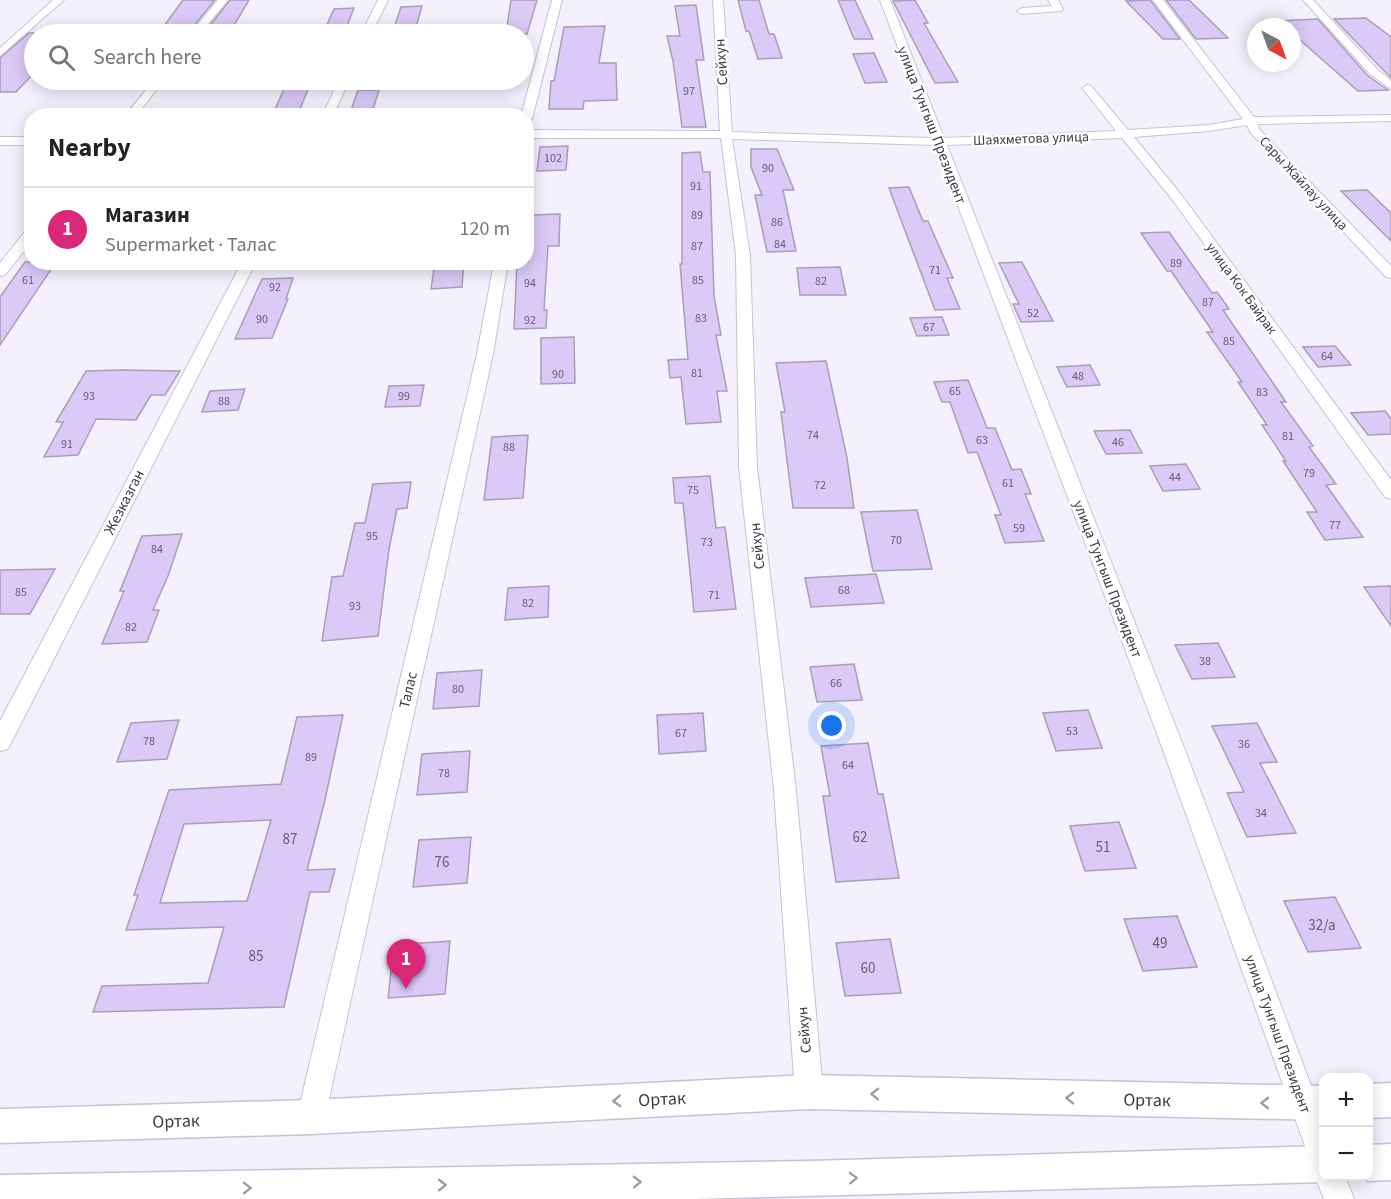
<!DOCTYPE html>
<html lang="en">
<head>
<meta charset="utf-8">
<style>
  :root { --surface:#fff; --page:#f6f6f6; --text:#222; --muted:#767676; --line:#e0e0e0; --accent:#db2777 }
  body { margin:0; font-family:"Source Sans 3",sans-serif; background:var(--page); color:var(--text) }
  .controls { position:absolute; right:18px; bottom:18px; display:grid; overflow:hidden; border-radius:12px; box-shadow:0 3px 15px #0003 }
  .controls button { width:54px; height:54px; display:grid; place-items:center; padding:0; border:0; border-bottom:2px solid var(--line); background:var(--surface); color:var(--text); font:30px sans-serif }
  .compass { position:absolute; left:1247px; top:18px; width:54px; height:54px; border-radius:50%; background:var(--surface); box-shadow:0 3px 15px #0003; rotate:139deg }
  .you { position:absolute; left:832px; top:726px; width:21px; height:21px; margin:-15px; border:4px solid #fff; border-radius:50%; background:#1a73e8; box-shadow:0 0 0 9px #1a73e833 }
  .badge { display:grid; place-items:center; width:39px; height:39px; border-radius:50%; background:var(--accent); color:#fff; font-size:20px; font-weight:700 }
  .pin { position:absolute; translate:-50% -50px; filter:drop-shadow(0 2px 3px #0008) }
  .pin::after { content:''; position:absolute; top:32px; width:21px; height:18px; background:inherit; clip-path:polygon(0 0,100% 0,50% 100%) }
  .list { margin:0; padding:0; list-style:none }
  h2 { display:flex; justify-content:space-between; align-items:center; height:78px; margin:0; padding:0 24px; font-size:26px }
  h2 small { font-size:20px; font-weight:400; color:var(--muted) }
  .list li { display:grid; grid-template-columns:39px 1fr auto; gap:18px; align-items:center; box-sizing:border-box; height:84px; padding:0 24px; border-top:2px solid var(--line) }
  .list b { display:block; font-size:22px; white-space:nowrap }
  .list p { margin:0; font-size:20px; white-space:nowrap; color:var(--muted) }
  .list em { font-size:20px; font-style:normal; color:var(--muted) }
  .icon { flex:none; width:33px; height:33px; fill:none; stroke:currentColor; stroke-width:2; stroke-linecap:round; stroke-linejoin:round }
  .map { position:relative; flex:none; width:1391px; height:1199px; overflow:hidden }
  .search { position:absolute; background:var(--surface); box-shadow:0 3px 15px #0003; left:24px; top:24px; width:510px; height:66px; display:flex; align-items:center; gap:15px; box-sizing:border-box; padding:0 21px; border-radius:33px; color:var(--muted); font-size:22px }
  .panel { position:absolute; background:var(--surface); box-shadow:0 3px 15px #0003; left:24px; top:108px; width:510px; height:162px; border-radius:24px }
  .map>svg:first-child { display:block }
  .building { fill:#dbc9f7; stroke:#a79fb4; stroke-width:1.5; fill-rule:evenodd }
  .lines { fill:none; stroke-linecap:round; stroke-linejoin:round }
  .minor-casing { stroke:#c9c0d7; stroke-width:2 }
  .tertiary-casing { stroke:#c9c0d7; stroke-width:3 }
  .minor { fill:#fff; fill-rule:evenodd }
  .tertiary { fill:#fff; fill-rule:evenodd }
  .oneway { stroke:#9e9ca1 }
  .labels { text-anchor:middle; stroke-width:5; stroke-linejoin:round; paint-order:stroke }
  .number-label { font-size:12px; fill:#645e70 }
  .far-street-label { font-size:14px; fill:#3d3a43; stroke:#fff }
  .street-label { font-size:15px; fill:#3d3a43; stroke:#fff }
  .near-number-label { font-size:15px; fill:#645e70 }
  .near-street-label { font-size:18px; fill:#3d3a43; stroke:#fff }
</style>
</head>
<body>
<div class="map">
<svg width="1391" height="1199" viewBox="0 0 1391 1199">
  <rect width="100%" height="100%" fill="#f5f0fe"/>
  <!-- building -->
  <path class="building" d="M183,0H215L192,28H184L180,34H158Z
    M230,0H249L233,27L208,28Z
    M511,0H537L527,34H506Z
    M738,0H759L769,34H774L782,58L758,59L749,31H746Z
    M838,0H855L873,39H854Z
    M915,0L928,23H924L958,82L935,83L893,1Z
    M1151,0V1L1180,39H1163L1126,1Z
    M1166,0H1189L1228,38L1196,39Z
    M696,5L704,60H696L706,127H682L673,61L667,36H680L675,6Z
    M422,6L414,34H392L401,7Z
    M354,8L347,26L326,27L334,9Z
    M1366,18L1391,37V78L1334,19Z
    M1318,19L1367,75L1388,90L1358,91L1292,33V27H1285L1278,21Z
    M605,26L599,63H616L617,100L584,101L583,109H549L551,81H554L564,27Z
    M29,33H34V73L16,92H0V58Z
    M874,53L887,82L865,83L853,54Z
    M288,80H312L297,116H272Z
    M358,90H379L371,116H349Z
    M568,146L566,170L537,171L540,147Z
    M751,149H777L794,190H783L796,251L767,252L755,195H762L751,167Z
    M700,152L703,172H710L714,296L721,335H716L727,391H717L721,422L686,424L681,377L670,378L668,360L688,359L680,264H682V153Z
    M909,187L923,221H928L953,278H947L960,309L935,310L889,188Z
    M1367,190L1391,213V241L1341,191Z
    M560,214L559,246H548L544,310H547L546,328L514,329L517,262H528L532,215Z
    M1169,232L1212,293L1217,292L1229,309L1223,310L1286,402H1281L1313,446L1309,447L1336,484L1326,485L1363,537L1325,540L1307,512H1317L1283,461H1286L1262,425H1267L1238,382H1242L1207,332H1213L1171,271H1167L1141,233Z
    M25,262H56L0,345V297Z
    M435,262H464L462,287L431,289Z
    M1022,262L1053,321L1021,322L1013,304H1019L999,263Z
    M840,267L846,295H800L797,268Z
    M293,278L286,299H288L272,338L235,339L262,279Z
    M942,317L949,335L917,336L910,318Z
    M574,337L575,383L541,384V338Z
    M1335,346L1351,365L1318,367L1303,347Z
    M826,361L847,458L854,508H793L781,412H785L776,363Z
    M1090,365L1100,385L1067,387L1057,367Z
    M122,370L180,371L165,395H151L136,420L96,419L78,455L44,457L63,422H56L86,371Z
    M968,380L987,428H995L1012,470L1021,469L1031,494H1025L1044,541L1005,543L995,515H1001L977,452L968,453L950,402H942L934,382Z
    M424,385L420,406L385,407L389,386Z
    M245,389L238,410L202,412L210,391Z
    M1385,411L1391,419V434L1368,435L1351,413Z
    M1130,430L1142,453L1106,454L1094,431Z
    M528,435L523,498L484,500L492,437Z
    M1186,464L1200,489L1163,491L1150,466Z
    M710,476L716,528L725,527L736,609L694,612L683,503H675L673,478Z
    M411,482L407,508L397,509L389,549L378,636L322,641L332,577L343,576L355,523H365L373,484Z
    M917,510L932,569L873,571L861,512Z
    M182,534L168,576L153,610H159L147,642L102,644L124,591H120L142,536Z
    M55,569L30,614H0V570Z
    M876,574L884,603L811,607L805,578Z
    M549,586L548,617L505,620L508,588Z
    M1391,586V626L1364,587Z
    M1218,643L1235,677L1192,679L1175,645Z
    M854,664L862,700L817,702L810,667Z
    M482,670L479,706L433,709L437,673Z
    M1088,710L1102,748L1056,751L1043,713Z
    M703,713L706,751L659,754L657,715Z
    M343,715L325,800L307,870L335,869L329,892H310L284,1007L93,1012L102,986L208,983L224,927L126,930L138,895H134L169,790L281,784L297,717ZM271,820L247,901L160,903L184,824Z
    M179,720L167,759L117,762L131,723Z
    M1257,723L1277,762L1260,763L1296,833L1247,837L1227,793L1244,792L1212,726Z
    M868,743L878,794H883L899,878L836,882L823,796H830L821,746Z
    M470,751L467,792L417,795L422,754Z
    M1119,822L1136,868L1085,871L1070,826Z
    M471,837L467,883L413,887L419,840Z
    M1335,897L1361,948L1308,952L1284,901Z
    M1177,916L1197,967L1143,971L1124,919Z
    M890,939L901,993L845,996L836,943Z
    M450,941L445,994L388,998L394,945Z"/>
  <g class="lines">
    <!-- minor casing -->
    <g class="minor-casing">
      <path id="minor" d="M53,0H64L0,56V48Z
        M218,0H228L200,34H190Z
        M378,0H388L371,34H361Z
        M552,0H562L532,119L526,122V116H521Z
        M713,0H723L732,132L932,138L880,0H890L944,138L1116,131L1082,88L1087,85L1091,86L1128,130L1209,125L1243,119L1153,0H1163L1254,117L1391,115V121L1258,124L1259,129L1391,266V278L1386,277L1250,132L1247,125L1209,131L1134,137L1180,193L1391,480V499L1385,497L1172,199L1122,138L947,145L1185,750L1324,1120V1176H1345L1354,1199H1324L1315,1176L1317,1172L1314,1170L1310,1160L1163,750L935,145L732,139L750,255L757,467L796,790L823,1092L819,1102L809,1106L799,1102L795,1092L774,790L739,467L736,255L721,138H526V130L720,131Z
        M1048,0H1058L1063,9L1061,11L1022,14L1017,11L1022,8L1052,6Z
        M1303,0H1313L1377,69L1391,81V89L1369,73Z
        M154,80H164L136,116H125Z
        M339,80H349L333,116H322Z
        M0,137H32V145H0Z
        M32,228V241L5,275L0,276V263L27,229Z
        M242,262H256L8,749L0,751V721Z
        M494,262H508L493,354L325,1117L321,1127L311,1131L301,1127L297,1117L477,354Z"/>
    </g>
    <!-- tertiary casing -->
    <g class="tertiary-casing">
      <path id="tertiary" d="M809,1075L1324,1086V1120L809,1109L311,1134L0,1143V1109L311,1100Z
        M1391,1083V1117L1368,1118V1084Z
        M1391,1144V1180L1368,1181L1358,1176H1368V1145Z
        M1324,1146V1176H1337L1324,1182L694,1199H0V1175L809,1161Z"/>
    </g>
    <!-- minor -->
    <use href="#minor" class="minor"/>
    <!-- tertiary -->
    <use href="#tertiary" class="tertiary"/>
  </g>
  <!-- one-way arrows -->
  <defs><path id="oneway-chevron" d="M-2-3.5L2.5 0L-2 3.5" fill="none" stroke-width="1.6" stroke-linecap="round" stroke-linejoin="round" transform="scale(1.5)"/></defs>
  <g class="oneway">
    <use href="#oneway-chevron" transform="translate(875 1094) rotate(-179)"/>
    <use href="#oneway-chevron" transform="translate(1070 1098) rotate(-179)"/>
    <use href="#oneway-chevron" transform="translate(617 1101) rotate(177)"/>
    <use href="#oneway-chevron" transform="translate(1265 1103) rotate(-179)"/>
    <use href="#oneway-chevron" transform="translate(853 1178) rotate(-2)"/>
    <use href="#oneway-chevron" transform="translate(637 1182) rotate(-1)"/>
    <use href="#oneway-chevron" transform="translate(442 1185) rotate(-1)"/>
    <use href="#oneway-chevron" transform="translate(247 1188) rotate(-1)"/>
  </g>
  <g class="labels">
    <!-- number labels -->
    <g class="number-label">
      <text x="689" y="95">97</text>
      <text x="553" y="162">102</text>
      <text x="768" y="172">90</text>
      <text x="696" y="190">91</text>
      <text x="697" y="219">89</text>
      <text x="777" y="226">86</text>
      <text x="780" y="248">84</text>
      <text x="697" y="250">87</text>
      <text x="1176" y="267">89</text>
      <text x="935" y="274">71</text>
      <text x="28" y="284">61</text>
      <text x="698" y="284">85</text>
      <text x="821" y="285">82</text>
      <text x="530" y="287">94</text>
      <text x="275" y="291">92</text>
      <text x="1208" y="306">87</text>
      <text x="1033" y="317">52</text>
      <text x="701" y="322">83</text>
      <text x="262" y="323">90</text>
      <text x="530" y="324">92</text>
      <text x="929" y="331">67</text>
      <text x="1229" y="345">85</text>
      <text x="1327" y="360">64</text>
      <text x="697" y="377">81</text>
      <text x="558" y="378">90</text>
      <text x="1078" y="380">48</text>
      <text x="955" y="395">65</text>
      <text x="1262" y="396">83</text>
      <text x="89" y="400">93</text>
      <text x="404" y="400">99</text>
      <text x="224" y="405">88</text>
      <text x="813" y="439">74</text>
      <text x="1288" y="440">81</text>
      <text x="982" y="444">63</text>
      <text x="1118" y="446">46</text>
      <text x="67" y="448">91</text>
      <text x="509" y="451">88</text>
      <text x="1309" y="477">79</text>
      <text x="1175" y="481">44</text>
      <text x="1008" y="487">61</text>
      <text x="820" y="489">72</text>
      <text x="693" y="494">75</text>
      <text x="1335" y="529">77</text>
      <text x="1019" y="532">59</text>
      <text x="372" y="540">95</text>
      <text x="896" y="544">70</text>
      <text x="707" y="546">73</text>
      <text x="157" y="553">84</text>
      <text x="844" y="594">68</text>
      <text x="21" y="596">85</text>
      <text x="714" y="599">71</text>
      <text x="528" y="607">82</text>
      <text x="355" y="610">93</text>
      <text x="131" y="631">82</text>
      <text x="1205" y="665">38</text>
      <text x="836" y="687">66</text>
      <text x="458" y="693">80</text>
      <text x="1072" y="735">53</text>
      <text x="681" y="737">67</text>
      <text x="149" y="745">78</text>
      <text x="1244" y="748">36</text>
      <text x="311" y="761">89</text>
      <text x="848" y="769">64</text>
      <text x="444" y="777">78</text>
      <text x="1261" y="817">34</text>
    </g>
    <!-- far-street labels -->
    <g class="far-street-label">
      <text transform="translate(1031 138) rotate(-2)" y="5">Шаяхметова улица</text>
      <text transform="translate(1304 183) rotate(47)" y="5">Сары Жайлау улица</text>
      <text transform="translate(1242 288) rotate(54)" y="5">улица Кок Байрак</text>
    </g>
    <!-- street labels -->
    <g class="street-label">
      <text transform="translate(721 62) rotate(-94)" y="5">Сейхун</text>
      <text transform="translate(932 125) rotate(69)" y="5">улица Тунгыш Президент</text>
      <text transform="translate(124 502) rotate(-63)" y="5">Жезказган</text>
      <text transform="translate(757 546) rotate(-96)" y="5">Сейхун</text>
      <text transform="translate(1108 579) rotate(69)" y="5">улица Тунгыш Президент</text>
      <text transform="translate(408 690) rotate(-77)" y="5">Талас</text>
      <text transform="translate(804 1030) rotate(-95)" y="5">Сейхун</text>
      <text transform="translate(1278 1034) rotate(70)" y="5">улица Тунгыш Президент</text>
    </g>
    <!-- near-number labels -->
    <g class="near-number-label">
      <text x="860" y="842">62</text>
      <text x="290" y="844">87</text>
      <text x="1103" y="852">51</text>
      <text x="442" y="867">76</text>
      <text x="1322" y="930">32/а</text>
      <text x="1160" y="948">49</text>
      <text x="256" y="961">85</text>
      <text x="868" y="973">60</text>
    </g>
    <!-- near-street labels -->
    <g class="near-street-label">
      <text transform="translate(662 1099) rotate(-3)" y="6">Ортак</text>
      <text transform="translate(1147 1100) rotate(1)" y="6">Ортак</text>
      <text transform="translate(176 1121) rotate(-2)" y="6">Ортак</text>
    </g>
  </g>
</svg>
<div class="controls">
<button>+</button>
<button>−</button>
</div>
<svg class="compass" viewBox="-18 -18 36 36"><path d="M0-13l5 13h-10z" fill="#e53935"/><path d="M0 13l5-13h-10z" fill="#767676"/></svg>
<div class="you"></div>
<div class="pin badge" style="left:406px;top:989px">1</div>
<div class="search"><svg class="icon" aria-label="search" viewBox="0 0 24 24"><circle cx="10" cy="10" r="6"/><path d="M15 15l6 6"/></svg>Search here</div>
<section class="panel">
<h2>Nearby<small></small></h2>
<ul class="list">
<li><span class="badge">1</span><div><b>Магазин</b><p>Supermarket · Талас</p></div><em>120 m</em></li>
</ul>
</section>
</div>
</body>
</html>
